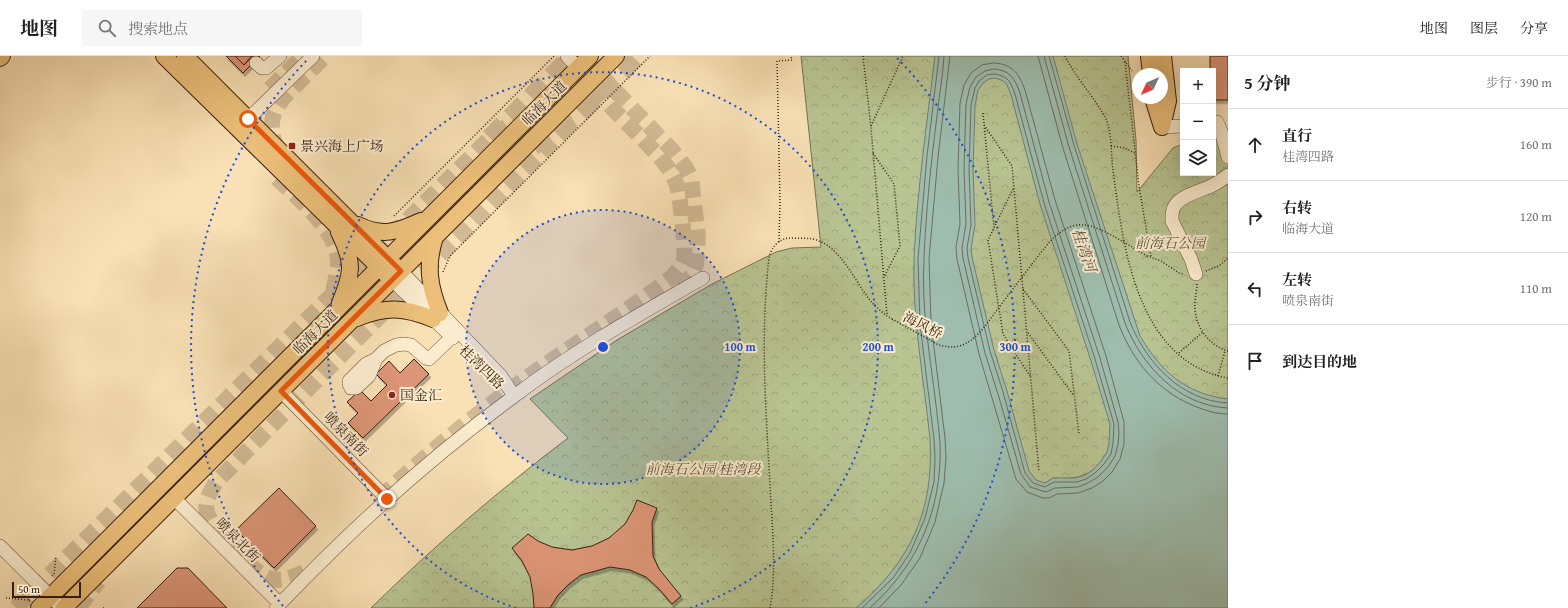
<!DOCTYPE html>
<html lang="zh">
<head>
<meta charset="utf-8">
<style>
  :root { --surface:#fff; --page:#f6f6f6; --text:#222; --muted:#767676; --line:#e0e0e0 }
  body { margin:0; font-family:"Gentium Book Plus","Noto Serif SC",serif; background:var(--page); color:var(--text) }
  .controls { position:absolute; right:12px; top:12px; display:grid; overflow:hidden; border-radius:0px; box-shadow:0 4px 16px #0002 }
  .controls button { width:36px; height:36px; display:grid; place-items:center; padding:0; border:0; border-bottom:1px solid var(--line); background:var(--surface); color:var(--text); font:20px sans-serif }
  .compass { position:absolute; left:1132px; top:12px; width:36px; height:36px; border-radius:50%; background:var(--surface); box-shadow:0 4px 16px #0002; rotate:226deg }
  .scale { position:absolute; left:12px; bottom:10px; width:69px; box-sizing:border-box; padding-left:4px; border:2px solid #381f11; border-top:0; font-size:11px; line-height:14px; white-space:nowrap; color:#381f11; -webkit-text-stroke:3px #fbeccf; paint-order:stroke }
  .stop { position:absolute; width:12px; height:12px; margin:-9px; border:3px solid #ea580c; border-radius:50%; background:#fff }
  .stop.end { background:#ea580c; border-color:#fff; box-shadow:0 1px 4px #0008 }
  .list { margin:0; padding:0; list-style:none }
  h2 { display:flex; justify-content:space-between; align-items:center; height:52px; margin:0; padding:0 16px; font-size:17px }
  h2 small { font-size:13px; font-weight:400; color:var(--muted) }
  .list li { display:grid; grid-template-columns:26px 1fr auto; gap:12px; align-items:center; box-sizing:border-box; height:72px; padding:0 16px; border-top:1px solid var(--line) }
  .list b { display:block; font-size:15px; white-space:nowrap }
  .list p { margin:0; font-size:13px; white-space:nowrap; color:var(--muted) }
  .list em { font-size:13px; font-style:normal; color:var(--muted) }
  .icon { flex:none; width:22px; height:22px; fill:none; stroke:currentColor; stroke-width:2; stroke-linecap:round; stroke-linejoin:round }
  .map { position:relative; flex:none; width:1228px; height:552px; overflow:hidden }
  header { display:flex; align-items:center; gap:24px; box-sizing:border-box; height:56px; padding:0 20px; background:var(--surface); border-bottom:1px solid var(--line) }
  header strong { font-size:19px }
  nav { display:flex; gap:22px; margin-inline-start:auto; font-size:14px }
  .search { width:280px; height:36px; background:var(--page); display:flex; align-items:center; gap:10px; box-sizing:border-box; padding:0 14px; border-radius:0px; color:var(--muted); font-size:15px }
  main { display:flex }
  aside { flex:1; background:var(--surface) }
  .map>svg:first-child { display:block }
  .park { fill:url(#park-crowns); stroke:#787252 }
  .water { fill:#9ebdae; stroke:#757e6f; fill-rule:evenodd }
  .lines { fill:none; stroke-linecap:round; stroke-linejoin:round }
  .shore { stroke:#6b6e60; stroke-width:1 }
  .building { fill:#dc9576; stroke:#381f11; filter:url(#shadow) }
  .major-tunnel { stroke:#d2ba94; stroke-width:16; stroke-dasharray:16 8; stroke-linecap:butt }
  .highway-tunnel { stroke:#d2ba94; stroke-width:19; stroke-dasharray:19 10; stroke-linecap:butt }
  .minor-casing { stroke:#68503a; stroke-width:14 }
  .major-casing { stroke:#381f11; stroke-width:18 }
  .path { stroke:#381f11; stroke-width:1.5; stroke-dasharray:1 2; stroke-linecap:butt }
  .minor { stroke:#fbeccf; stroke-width:13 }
  .major { stroke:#ecc07a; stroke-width:16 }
  .path-bridge { stroke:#381f11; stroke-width:1.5; stroke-dasharray:1 2; stroke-linecap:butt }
  .route { stroke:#ea580c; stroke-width:5 }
  .ring { fill:none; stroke:#1d4ed8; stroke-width:2; stroke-dasharray:2 4 }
  .poi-dot { fill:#8f2418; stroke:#fbeccf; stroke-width:1.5 }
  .labels { text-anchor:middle; stroke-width:4; stroke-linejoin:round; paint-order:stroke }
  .street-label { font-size:14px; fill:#381f11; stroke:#fbeccf }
  .poi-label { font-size:14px; fill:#381f11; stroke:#fbeccf; text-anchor:start }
  .park-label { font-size:14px; font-style:italic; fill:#5e5138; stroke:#fbeccf }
  .water-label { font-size:15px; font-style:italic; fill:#574e40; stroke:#fbeccf }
  .centre { fill:#1d4ed8; stroke:#fbeccf; stroke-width:2 }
  .ring-label { font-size:12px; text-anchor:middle; font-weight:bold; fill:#1d4ed8; stroke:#fbeccf; stroke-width:4; stroke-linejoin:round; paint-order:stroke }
</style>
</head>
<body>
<header>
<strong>地图</strong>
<div class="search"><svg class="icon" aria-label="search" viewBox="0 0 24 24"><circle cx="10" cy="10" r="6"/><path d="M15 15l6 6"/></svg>搜索地点</div>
<nav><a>地图</a><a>图层</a><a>分享</a></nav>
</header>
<main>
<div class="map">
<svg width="1228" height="552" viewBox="0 0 1228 552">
  <defs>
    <pattern id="park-crowns" width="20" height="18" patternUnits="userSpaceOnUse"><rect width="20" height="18" fill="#b8c492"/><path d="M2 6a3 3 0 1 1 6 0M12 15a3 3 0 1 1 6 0" fill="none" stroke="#9fa87d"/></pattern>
    <filter id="shadow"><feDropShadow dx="2" dy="3.5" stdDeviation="0" flood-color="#0004"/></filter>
  </defs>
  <rect width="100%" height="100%" fill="#f9e1b5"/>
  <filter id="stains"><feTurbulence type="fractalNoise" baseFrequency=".005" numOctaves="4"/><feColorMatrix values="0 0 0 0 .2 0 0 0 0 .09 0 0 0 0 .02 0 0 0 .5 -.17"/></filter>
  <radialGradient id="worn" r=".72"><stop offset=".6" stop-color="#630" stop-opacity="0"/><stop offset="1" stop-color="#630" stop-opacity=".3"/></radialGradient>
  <!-- park -->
  <path class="park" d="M801,0H1128L1136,84L1137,136L1173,92L1183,88V117H1213V81L1228,78V351L1093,414C1080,423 1068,423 1053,422L856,552H371C434,490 498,435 568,382L530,343L617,284L712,228L776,196L792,192L821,191Z"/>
  <!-- water -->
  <path class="water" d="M935,0H1053L1077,88L1140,280C1161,315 1185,338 1228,343V552H856C911,505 934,455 930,383C924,324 912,261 914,202C917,135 927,67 935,0ZM995,22C1007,25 1007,29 1011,39L1040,148L1091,305L1110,368L1109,387L1107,396L1101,405L1093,414L1085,419L1076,422H1053L1045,427L1036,424L1029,415L1007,335L994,294L972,201L971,193L975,169L973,113L975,50L978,34L983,27L989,23Z"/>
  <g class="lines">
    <!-- shore -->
    <path class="shore" d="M1038,0L1063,92L1119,269C1133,305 1157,334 1192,349C1204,354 1215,358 1228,358
      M1044,0L1069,91L1125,267C1142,310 1179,350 1228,352
      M1049,0L1074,89L1130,266C1146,306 1181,345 1228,347
      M994,7C1013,8 1019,18 1025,34L1055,144L1106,300L1124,366V388L1120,403L1112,416L1103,425L1092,432L1078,437L1057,438L1049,442H1043L1027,436L1016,423L979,298L957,203L956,191L960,168L958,113L960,47L964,29L971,17L982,9Z
      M994,13C1010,14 1015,23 1020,37L1049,146L1100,302L1118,366L1119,377L1118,388L1115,400L1108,411L1098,421L1088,427L1078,431L1055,432L1046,436L1030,431L1021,418L998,338L985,297L963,202L962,192L966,168L964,113L966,48L970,31L976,21L985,15Z
      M995,18C1009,21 1010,25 1015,38L1044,147L1095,303L1114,368L1113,387L1111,398L1104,408L1095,417L1086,423L1077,426H1054L1045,431L1033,427L1025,417L1003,336L990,295L968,202L967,192L971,169L969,113L971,49L975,32L979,25L987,19Z
      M862,552L893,522L910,497L925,462L934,426L935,402L934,383L920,268L918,203L927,100L939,0
      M870,552C914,512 938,463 940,404C941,386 938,367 936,349C930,300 921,251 924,202C926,154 931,107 937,60C939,40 943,20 944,0
      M879,552L901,529L920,502L935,466L944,427L946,402L945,382L931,267L929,203L938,101L950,0"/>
  </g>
  <!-- building -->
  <path class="building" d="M226,0H235L244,9L252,0H260L243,17Z
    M235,0H252L244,9Z
    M1210,0H1228V44H1213V15H1210Z
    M414,303L429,318L363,382L348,367L358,357L347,346L360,334L371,345L387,329L376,318L389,305L400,317Z
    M279,432L316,470L274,512L236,474Z
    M637,444L657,452L652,466L653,500L659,513L681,540L672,548L659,533L646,521L630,514L610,511L581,519L569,528L558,539L550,552H534L533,538L530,521L522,505L512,492L528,478L538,485L552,491L572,494L592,490L609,482L625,468L633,454Z
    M177,512H188L227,552H137Z"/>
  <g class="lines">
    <!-- major-tunnel -->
    <path class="major-tunnel" d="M582,0L671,93L686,112L691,122L698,181L696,209L691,221L673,236
      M270,33L303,0
      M278,95C264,63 275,49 298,27C307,18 316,9 325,0
      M277,122C299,144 340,176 338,209C337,220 334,230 332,240
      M380,442C426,399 474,359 525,323C574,288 625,257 672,221C677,215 683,210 684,203C686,195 680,135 676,127C672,116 665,108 658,99L566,5
      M304,516C294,521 283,526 272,523C254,519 211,473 207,456C204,445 211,434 217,425L575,63
      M16,552L490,82L529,55
      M78,552L99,525"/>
    <!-- highway-tunnel -->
    <path class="highway-tunnel" d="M490,82L572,0
      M533,90L575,63L637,0"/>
    <!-- minor casing -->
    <g class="minor-casing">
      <path id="minor" d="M567,0L578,12
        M256,7L262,12H266L280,0
        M248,63L313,0
        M1217,66L1221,75L1228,101
        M1162,71L1183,70
        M401,215L501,320L514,340
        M1196,218L1191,203L1172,165C1172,158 1172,152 1177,147C1184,139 1199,135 1209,131C1216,128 1222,124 1228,119
        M392,224L453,282
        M376,303L369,320L356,332H351L349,328V325L366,308L376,303L384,295L396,289L404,288L411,289L426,302L429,303L452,281
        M281,335L387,443
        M174,442L280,548
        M0,490L62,552
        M276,552C349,475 427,404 513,341C572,296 638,259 703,222"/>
    </g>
    <!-- major casing -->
    <g class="major-casing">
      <path id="major" d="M164,0L387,219
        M185,0L395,210
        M1149,0L1151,18
        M0,2L2,0
        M1153,42L1162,71
        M1162,71L1168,45L1163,0
        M358,169C382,181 397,176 421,165
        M339,176C354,207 353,216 340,247
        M435,181C426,209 429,230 440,257
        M357,262C386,250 404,251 433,263
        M39,552L590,0
        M64,552L616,0"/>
    </g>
    <!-- path -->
    <path class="path" d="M863,0L871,72L887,259
      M1065,0C1073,16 1085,31 1095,45C1100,53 1106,60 1108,69C1112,83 1111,100 1113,114C1123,190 1136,305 1228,322
      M1121,0L1132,15
      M1125,6L1139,130L1151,201
      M983,57L994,172
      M984,69L1012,110L1039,416
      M871,70L903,0
      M1111,90L1125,92L1135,97
      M873,97L894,128L900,190L884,221
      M1013,133L988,184L1003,278L1030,320
      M394,160L554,0
      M779,186L780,146L777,5L792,4L791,0
      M1147,200L1161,205L1179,217L1184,218
      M1206,215L1219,210L1228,202
      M443,216L450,200L650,0
      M1197,228C1197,236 1194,245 1195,253C1196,272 1210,290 1228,295
      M1023,233L1069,295L1079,378
      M1000,250L1032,208
      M1028,277L1074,340
      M1179,297L1203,276
      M1218,320L1225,295
      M52,520L54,518L56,500
      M6,542L28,544
      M30,545L28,544L33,539
      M103,552H105
      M770,552C777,513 772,470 770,430C766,354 760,279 769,202C771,191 780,181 792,182C800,183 812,181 819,185C841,193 855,225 869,243C875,250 883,258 892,263"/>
    <!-- minor -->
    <use href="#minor" class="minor"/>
    <!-- major -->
    <use href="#major" class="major"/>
    <!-- path-bridge -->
    <path class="path-bridge" d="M1032,208C1041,197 1049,184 1061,176C1067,171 1076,168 1084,169C1101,170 1131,191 1147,200
      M892,263L937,288C969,300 983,272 1000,250"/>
  </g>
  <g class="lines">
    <!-- route -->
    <path class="route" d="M248,63L401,215L281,335L387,443"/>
  </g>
  <!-- distance rings -->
  <circle cx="603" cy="291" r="137" fill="#1d4ed8" fill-opacity=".12"/>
  <g class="ring">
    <circle cx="603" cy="291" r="137"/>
    <path d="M516 552A275 275 0 1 1 690 552"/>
    <path d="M283 550A412 412 0 0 1 309 2M897 2A412 412 0 0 1 923 550"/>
  </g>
  <!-- markers -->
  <g class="poi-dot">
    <rect x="288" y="86" width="8" height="8" rx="2"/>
    <circle cx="392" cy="339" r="4"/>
  </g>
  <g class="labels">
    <!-- street labels -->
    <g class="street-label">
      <text transform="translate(544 47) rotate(-45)" y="5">临海大道</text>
      <text transform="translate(923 269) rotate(27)" y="5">海风桥</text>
      <text transform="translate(315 276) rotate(-45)" y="5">临海大道</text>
      <text transform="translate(482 311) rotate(44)" y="5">桂湾四路</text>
      <text transform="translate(346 378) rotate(45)" y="5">喷泉南街</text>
      <text transform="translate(238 484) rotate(45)" y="5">喷泉北街</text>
    </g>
    <!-- poi labels -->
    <g class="poi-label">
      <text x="300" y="95">景兴海上广场</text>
      <text x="400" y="344">国金汇</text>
    </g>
    <!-- park labels -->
    <g class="park-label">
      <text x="1170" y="192">前海石公园</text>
      <text x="703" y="418">前海石公园 桂湾段</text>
    </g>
    <!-- water labels -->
    <g class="water-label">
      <text transform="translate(1084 194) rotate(71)" y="5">桂湾河</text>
    </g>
  </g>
  <circle cx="603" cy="291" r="6" class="centre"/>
  <g class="ring-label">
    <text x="740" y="295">100 m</text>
    <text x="878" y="295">200 m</text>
    <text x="1015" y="295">300 m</text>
  </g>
  <rect width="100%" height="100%" filter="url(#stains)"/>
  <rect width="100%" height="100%" fill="url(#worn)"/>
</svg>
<div class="controls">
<button>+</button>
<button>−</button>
<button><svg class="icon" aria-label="layers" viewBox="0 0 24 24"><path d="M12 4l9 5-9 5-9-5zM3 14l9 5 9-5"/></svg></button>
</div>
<svg class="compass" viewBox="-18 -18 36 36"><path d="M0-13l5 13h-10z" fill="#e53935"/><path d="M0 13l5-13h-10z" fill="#767676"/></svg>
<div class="scale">50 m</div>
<div class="stop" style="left:248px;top:63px"></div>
<div class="stop end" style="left:387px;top:443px"></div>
</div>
<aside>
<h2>5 分钟<small>步行 · 390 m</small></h2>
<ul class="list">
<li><svg class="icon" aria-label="ahead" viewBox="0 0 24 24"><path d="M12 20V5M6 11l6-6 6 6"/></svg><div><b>直行</b><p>桂湾四路</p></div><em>160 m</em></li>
<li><svg class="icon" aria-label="right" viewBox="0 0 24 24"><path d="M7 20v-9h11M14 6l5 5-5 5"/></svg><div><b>右转</b><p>临海大道</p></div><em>120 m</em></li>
<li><svg class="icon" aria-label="left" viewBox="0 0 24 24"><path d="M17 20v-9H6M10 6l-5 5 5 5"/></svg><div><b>左转</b><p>喷泉南街</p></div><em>110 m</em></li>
<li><svg class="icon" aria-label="arrive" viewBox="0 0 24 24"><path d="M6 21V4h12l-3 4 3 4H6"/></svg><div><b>到达目的地</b></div></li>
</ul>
</aside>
</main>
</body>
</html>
